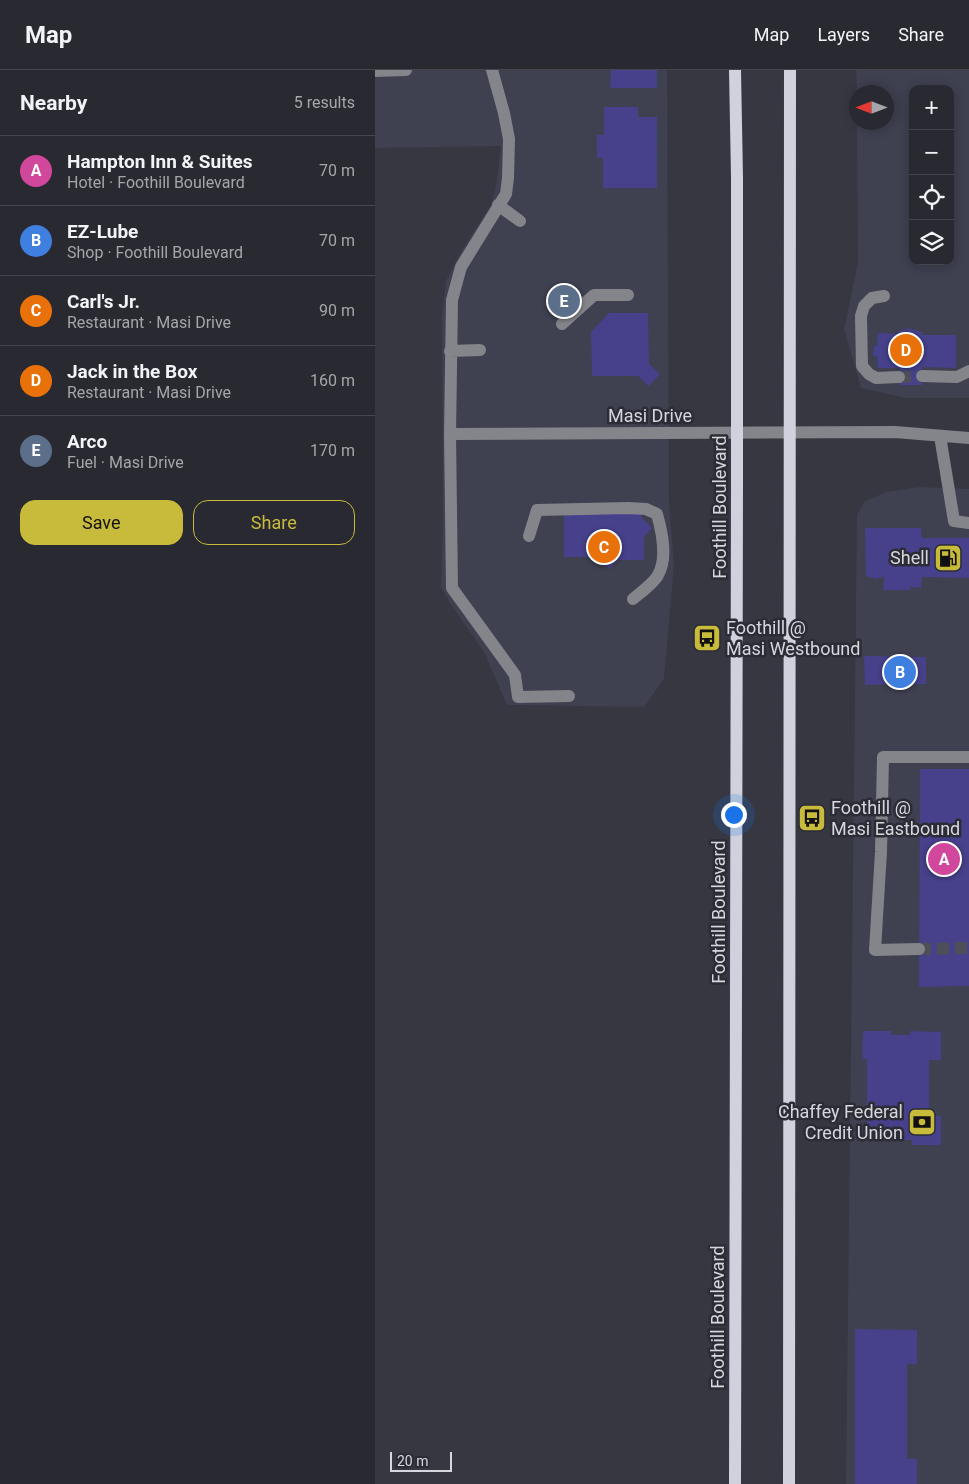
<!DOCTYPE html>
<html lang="en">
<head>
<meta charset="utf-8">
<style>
  :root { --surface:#282931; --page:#303139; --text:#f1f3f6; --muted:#a5a6ab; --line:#44454d; --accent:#c8bb3b }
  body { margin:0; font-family:Roboto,sans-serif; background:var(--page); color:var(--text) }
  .controls { position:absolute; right:15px; top:15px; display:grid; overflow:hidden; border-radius:10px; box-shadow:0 2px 12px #0003 }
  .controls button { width:45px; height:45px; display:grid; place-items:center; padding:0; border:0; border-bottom:1px solid var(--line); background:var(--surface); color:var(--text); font:25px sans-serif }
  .compass { position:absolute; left:474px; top:15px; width:45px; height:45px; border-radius:50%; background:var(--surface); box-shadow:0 2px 12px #0003; rotate:270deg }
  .scale { position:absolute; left:15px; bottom:12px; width:62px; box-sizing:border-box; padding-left:5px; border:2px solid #d6d6dd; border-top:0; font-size:14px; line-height:18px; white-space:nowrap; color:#d6d6dd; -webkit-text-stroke:4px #2c2c36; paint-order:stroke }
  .you { position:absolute; left:358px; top:744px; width:18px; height:18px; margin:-12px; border:4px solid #fff; border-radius:50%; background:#1a73e8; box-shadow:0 0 0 8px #1a73e833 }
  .badge { display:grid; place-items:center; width:32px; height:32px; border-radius:50%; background:var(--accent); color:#fff; font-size:16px; font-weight:700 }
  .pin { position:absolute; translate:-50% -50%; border:2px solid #fff; box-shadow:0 1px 5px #0006 }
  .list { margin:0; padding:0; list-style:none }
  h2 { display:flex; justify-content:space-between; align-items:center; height:65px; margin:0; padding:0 20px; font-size:21px }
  h2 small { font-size:16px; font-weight:400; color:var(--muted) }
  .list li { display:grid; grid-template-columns:32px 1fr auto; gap:15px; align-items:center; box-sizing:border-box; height:70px; padding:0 20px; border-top:1px solid var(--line) }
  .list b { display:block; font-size:19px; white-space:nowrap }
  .list p { margin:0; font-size:16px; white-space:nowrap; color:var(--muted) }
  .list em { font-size:16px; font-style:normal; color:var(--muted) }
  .actions { display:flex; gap:10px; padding:15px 20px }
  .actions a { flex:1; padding:11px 0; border:1px solid var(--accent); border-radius:15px; text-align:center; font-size:18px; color:var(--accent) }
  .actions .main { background:var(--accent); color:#111 }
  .icon { flex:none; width:28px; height:28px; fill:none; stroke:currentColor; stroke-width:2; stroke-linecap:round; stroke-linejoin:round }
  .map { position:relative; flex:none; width:594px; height:1414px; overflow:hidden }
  header { display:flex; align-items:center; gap:30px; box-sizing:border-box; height:70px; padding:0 25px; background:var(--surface); border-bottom:1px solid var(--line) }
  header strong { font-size:24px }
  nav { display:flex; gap:28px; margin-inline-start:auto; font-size:18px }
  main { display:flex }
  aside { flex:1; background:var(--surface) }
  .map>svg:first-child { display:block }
  .built { fill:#3f4050; fill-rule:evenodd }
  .building { fill:#46418a }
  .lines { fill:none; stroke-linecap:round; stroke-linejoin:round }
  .minor-tunnel { stroke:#4e4f58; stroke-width:12; stroke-dasharray:12 6; stroke-linecap:butt }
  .minor { stroke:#84858a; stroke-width:12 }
  .major { stroke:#d0d1dc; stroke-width:12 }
  .labels { text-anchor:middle; stroke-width:5; stroke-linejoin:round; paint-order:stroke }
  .street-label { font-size:18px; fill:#d6d6dd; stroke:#2c2c36 }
  .poi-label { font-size:18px; fill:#d6d6dd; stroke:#2c2c36; text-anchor:end }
</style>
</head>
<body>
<header>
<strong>Map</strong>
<nav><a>Map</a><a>Layers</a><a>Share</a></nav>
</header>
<main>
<aside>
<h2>Nearby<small>5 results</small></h2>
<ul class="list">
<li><span class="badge" style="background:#d1479c">A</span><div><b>Hampton Inn &amp; Suites</b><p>Hotel · Foothill Boulevard</p></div><em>70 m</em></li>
<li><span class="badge" style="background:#3f7fe0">B</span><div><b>EZ-Lube</b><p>Shop · Foothill Boulevard</p></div><em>70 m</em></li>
<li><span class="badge" style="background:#e8710a">C</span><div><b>Carl's Jr.</b><p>Restaurant · Masi Drive</p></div><em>90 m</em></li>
<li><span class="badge" style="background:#e8710a">D</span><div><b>Jack in the Box</b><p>Restaurant · Masi Drive</p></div><em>160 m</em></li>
<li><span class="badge" style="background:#5c6f8a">E</span><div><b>Arco</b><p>Fuel · Masi Drive</p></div><em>170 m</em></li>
</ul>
<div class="actions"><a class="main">Save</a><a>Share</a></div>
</aside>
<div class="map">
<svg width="594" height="1414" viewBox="0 0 594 1414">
  <rect width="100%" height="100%" fill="#363741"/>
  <!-- built -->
  <path class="built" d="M0,0H292L294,430L299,495L289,609L269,637L132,635L109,582L75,533L66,517L68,457L67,246L71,211L87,180L116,135L121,117L126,76L0,78Z
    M481,0H594V328H530L486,318L469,259L483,193L482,53L512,52V22H482ZM538,19H575V191H538Z
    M545,417L594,419V1414H471L482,445L489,432L511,422Z"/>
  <!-- building -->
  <path class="building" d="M236,0H282V18H235Z
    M229,37H263V47H282V118H228V88H222V65H229Z
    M234,243H273L274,294L285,304L274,316L263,306H217L216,262Z
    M534,258L547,262V265H581V298L547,297V315H524V298H503L502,286H498L499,276H502L503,263L523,264V261Z
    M189,444H266V447L277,458L269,467V490H243L234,499L222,487H189Z
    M490,458H546L547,468H594V508L547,507L546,518L535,517V520H508L509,506L502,509L491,506Z
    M489,586L551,587V614L490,615Z
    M545,699H594V916L544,917Z
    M488,961H516V965H535V961L566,962V990H554V1046H566V1075H537V1070H492V989H487Z
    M480,1259L542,1260V1294H532V1389H542V1414H480Z"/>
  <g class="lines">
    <!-- minor-tunnel -->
    <path class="minor-tunnel" d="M524,307L547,306
      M544,879L594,878"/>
    <!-- minor -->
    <path class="minor" d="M117,0L129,43L134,69L133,108L131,124L86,197L77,230L75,364L77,518L140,605L143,627L194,626
      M0,1L31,0
      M123,135L145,151
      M509,226L497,228L489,236L486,246L487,296L494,304L501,308L524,307
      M187,254L219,225H253
      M75,281L105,280
      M547,306L582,307L594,301
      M75,364L520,362L594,368
      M565,366L579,451L594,453
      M154,466L162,440L253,438L271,439L282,444C287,462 293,488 283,505C279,513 265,523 258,529
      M544,879L500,880L506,782L508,687H594"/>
    <!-- major -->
    <path class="major" d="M360,1414L362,412V108L360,0
      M414,1414L415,0"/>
  </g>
  <!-- icons -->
  <defs>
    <g id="fuel-square" transform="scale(1.4375)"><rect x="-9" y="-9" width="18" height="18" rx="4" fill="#c8bb3b" stroke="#2c2c36"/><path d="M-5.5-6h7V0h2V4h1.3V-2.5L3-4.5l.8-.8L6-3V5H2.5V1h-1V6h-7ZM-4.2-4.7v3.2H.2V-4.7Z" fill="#111"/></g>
    <g id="bus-square" transform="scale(1.4375)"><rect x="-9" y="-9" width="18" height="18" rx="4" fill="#c8bb3b" stroke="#2c2c36"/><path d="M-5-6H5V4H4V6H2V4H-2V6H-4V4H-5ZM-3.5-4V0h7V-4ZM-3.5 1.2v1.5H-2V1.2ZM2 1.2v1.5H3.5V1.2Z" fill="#111"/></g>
    <g id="bank-square" transform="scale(1.4375)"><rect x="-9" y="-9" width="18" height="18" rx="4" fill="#c8bb3b" stroke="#2c2c36"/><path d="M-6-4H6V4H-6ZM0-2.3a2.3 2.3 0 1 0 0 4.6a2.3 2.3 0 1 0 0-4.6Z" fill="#111"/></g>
  </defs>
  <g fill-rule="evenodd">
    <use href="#fuel-square" x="573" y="488"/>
    <use href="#bus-square" x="332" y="568"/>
    <use href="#bus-square" x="437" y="748"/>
    <use href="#bank-square" x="547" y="1052"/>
  </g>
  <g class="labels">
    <!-- street labels -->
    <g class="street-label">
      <text x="275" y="352">Masi Drive</text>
      <text transform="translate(345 437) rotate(-90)" y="6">Foothill Boulevard</text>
      <text transform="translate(344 842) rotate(-90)" y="6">Foothill Boulevard</text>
      <text transform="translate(343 1247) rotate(-90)" y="6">Foothill Boulevard</text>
    </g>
    <!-- poi labels -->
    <g class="poi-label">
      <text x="554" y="494">Shell</text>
      <text x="351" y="564" text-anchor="start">Foothill @<tspan x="351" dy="21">Masi Westbound</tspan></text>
      <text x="456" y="744" text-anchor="start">Foothill @<tspan x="456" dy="21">Masi Eastbound</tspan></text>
      <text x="528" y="1048">Chaffey Federal<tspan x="528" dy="21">Credit Union</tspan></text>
    </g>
  </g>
</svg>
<div class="controls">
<button>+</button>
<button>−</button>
<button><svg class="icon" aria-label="locate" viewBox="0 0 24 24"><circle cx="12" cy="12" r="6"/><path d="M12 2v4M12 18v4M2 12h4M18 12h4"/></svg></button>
<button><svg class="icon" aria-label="layers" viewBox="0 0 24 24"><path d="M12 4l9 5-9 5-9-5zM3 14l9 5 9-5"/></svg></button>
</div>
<svg class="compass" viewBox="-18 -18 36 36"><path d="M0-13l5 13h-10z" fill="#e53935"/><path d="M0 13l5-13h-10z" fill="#a5a6ab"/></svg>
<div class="scale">20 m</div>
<div class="you"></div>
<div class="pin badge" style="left:569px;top:789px;background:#d1479c">A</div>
<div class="pin badge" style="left:525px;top:602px;background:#3f7fe0">B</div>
<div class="pin badge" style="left:229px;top:477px;background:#e8710a">C</div>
<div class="pin badge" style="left:531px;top:280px;background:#e8710a">D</div>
<div class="pin badge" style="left:189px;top:231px;background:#5c6f8a">E</div>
</div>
</main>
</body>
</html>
